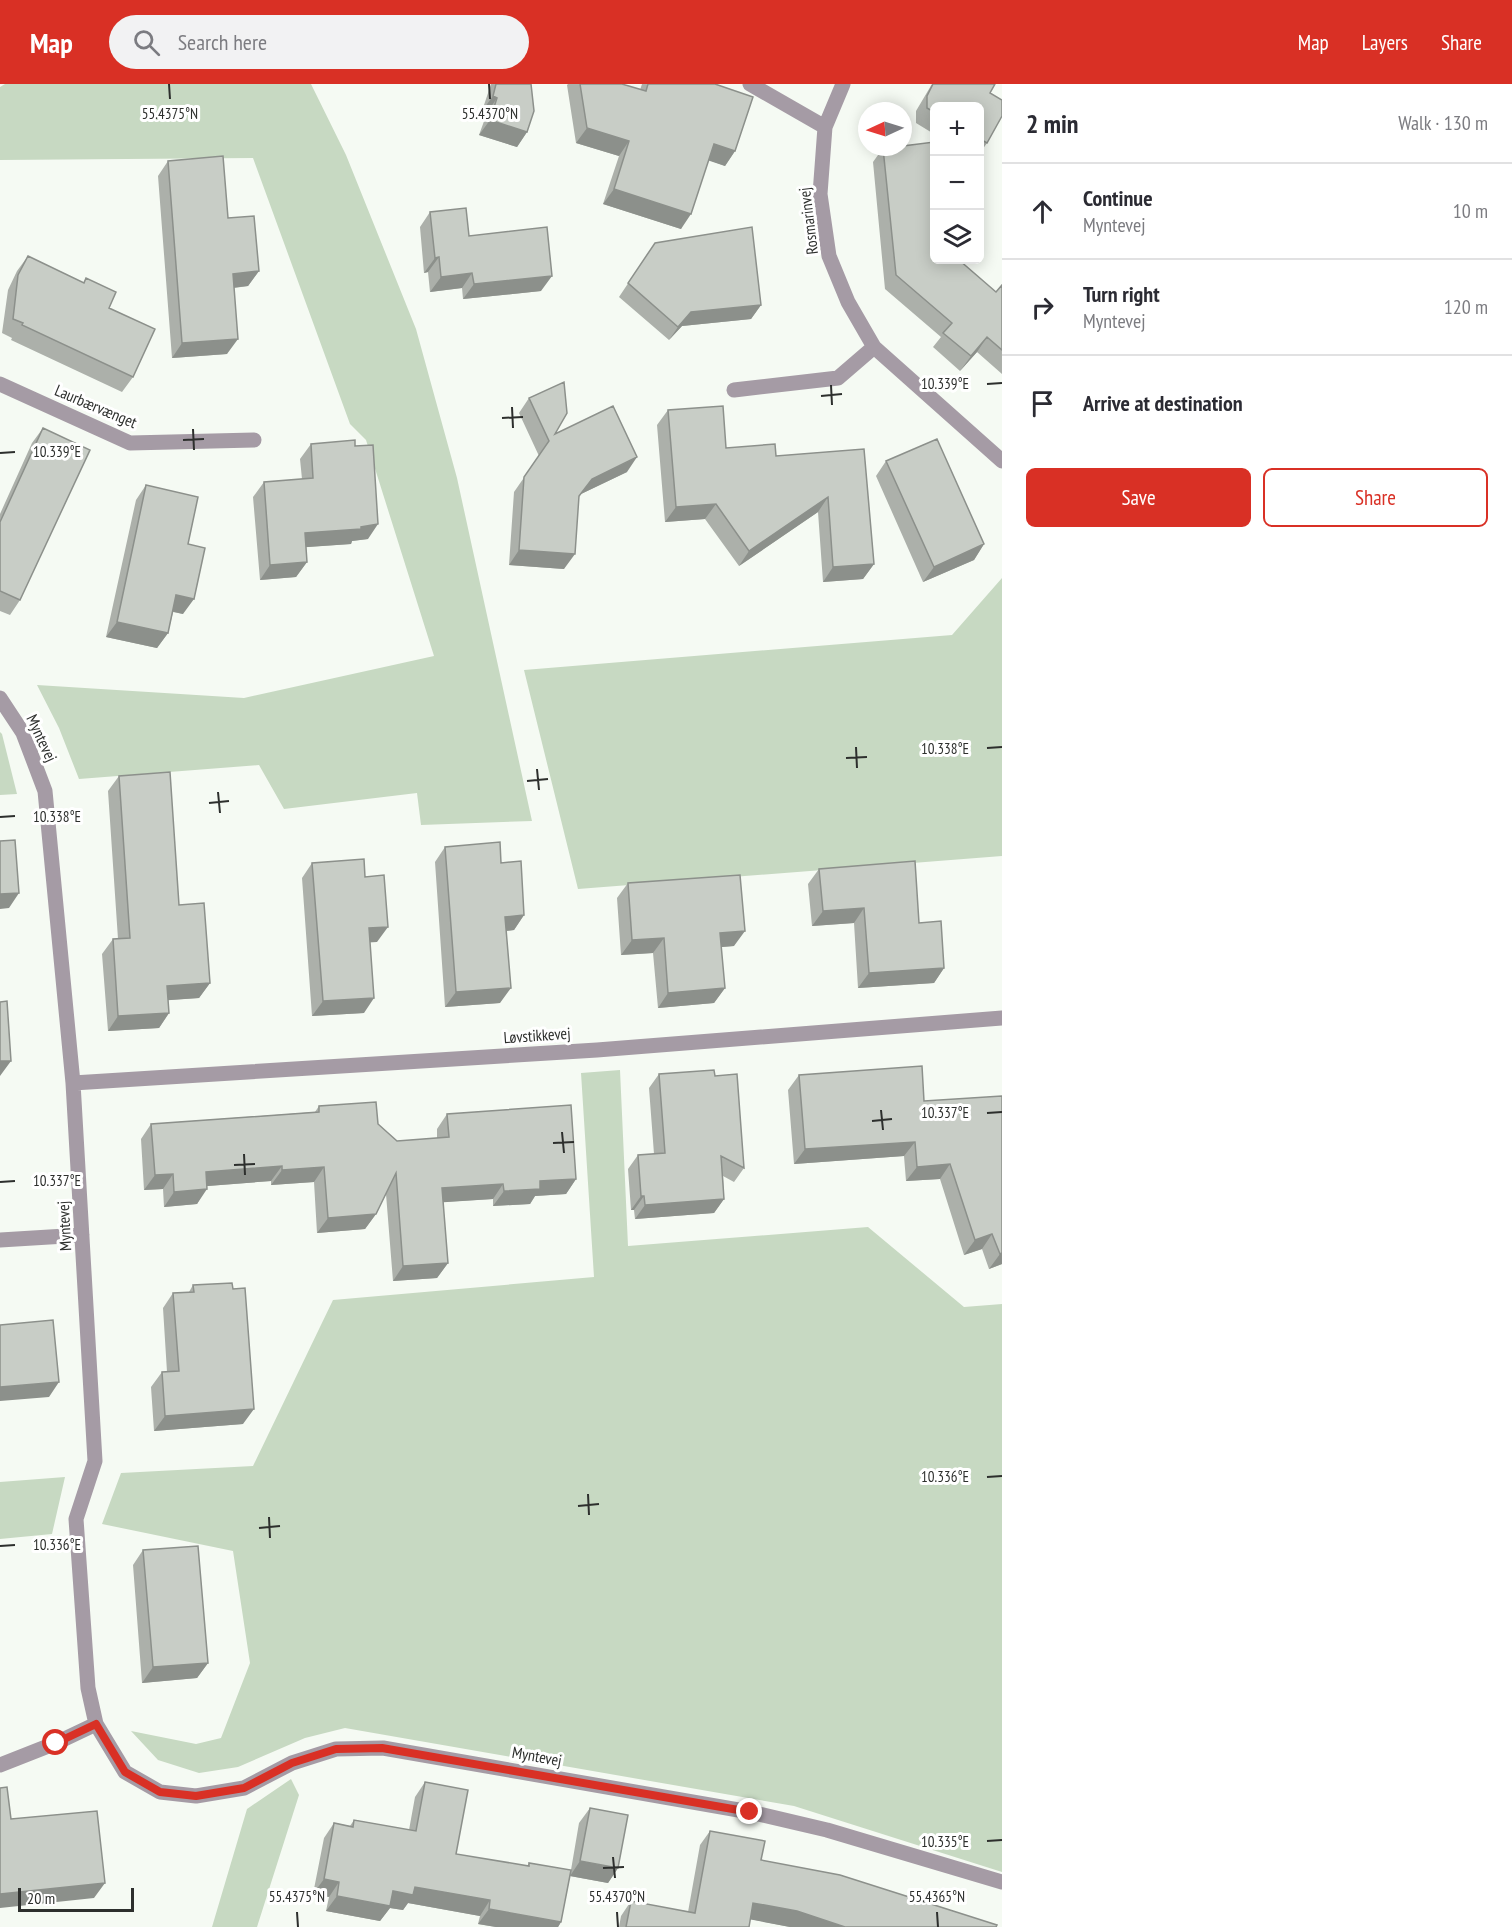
<!DOCTYPE html>
<html lang="en">
<head>
<meta charset="utf-8">
<style>
  :root { --surface:#fff; --page:#f2f2f3; --text:#2b2b33; --muted:#7c7c81; --line:#e1e1e2; --accent:#d93025 }
  body { margin:0; font-family:"PT Sans Narrow",sans-serif; background:var(--page); color:var(--text) }
  .controls { position:absolute; right:18px; top:18px; display:grid; overflow:hidden; border-radius:9px; box-shadow:0 3px 15px #0003 }
  .controls button { width:54px; height:54px; display:grid; place-items:center; padding:0; border:0; border-bottom:2px solid var(--line); background:var(--surface); color:var(--text); font:30px sans-serif }
  .compass { position:absolute; left:858px; top:18px; width:54px; height:54px; border-radius:50%; background:var(--surface); box-shadow:0 3px 15px #0003; rotate:266deg }
  .scale { position:absolute; left:18px; bottom:15px; width:116px; box-sizing:border-box; padding-left:6px; border:3px solid #2d2f2d; border-top:0; font-size:16px; line-height:21px; white-space:nowrap; color:#2d2f2d; -webkit-text-stroke:4px #fff; paint-order:stroke }
  .stop { position:absolute; width:18px; height:18px; margin:-14px; border:4px solid #d93025; border-radius:50%; background:#fff }
  .stop.end { background:#d93025; border-color:#fff; box-shadow:0 2px 6px #0008 }
  .list { margin:0; padding:0; list-style:none }
  h2 { display:flex; justify-content:space-between; align-items:center; height:78px; margin:0; padding:0 24px; font-size:26px }
  h2 small { font-size:20px; font-weight:400; color:var(--muted) }
  .list li { display:grid; grid-template-columns:39px 1fr auto; gap:18px; align-items:center; box-sizing:border-box; height:96px; padding:0 24px; border-top:2px solid var(--line) }
  .list b { display:block; font-size:22px; white-space:nowrap }
  .list p { margin:0; font-size:20px; white-space:nowrap; color:var(--muted) }
  .list em { font-size:20px; font-style:normal; color:var(--muted) }
  .actions { display:flex; gap:12px; padding:18px 24px }
  .actions a { flex:1; padding:14px 0; border:2px solid var(--accent); border-radius:9px; text-align:center; font-size:21px; color:var(--accent) }
  .actions .main { background:var(--accent); color:#fff }
  .icon { flex:none; width:33px; height:33px; fill:none; stroke:currentColor; stroke-width:2; stroke-linecap:round; stroke-linejoin:round }
  .map { position:relative; flex:none; width:1002px; height:1843px; overflow:hidden }
  header { display:flex; align-items:center; gap:36px; box-sizing:border-box; height:84px; padding:0 30px; background:var(--accent); color:#fff }
  header strong { font-size:28px }
  nav { display:flex; gap:33px; margin-inline-start:auto; font-size:21px }
  .search { width:420px; height:54px; background:var(--page); display:flex; align-items:center; gap:15px; box-sizing:border-box; padding:0 21px; border-radius:33px; color:var(--muted); font-size:22px }
  main { display:flex }
  aside { flex:1; background:var(--surface) }
  .map>svg:first-child { display:block }
  .green { fill:#c7d9c2 }
  .lines { fill:none; stroke-linecap:round; stroke-linejoin:round }
  .minor { stroke:#a59ba5; stroke-width:15 }
  .wall { fill:#acb0aa }
  .shaded-wall { fill:#8c908b }
  .building { fill:#c8cdc6; stroke:#8c908b; stroke-width:1.5 }
  .route { stroke:#d93025; stroke-width:8 }
  .ticks { fill:none; stroke:#2d2f2d; stroke-width:2 }
  .labels { text-anchor:middle; stroke-width:6; stroke-linejoin:round; paint-order:stroke }
  .street-label { font-size:16px; fill:#2d2f2d; stroke:#fff }
  .ticks-label { font-size:15px; text-anchor:middle; fill:#2d2f2d; stroke:#fff; stroke-width:6; stroke-linejoin:round; paint-order:stroke }
</style>
</head>
<body>
<header>
<strong>Map</strong>
<div class="search"><svg class="icon" aria-label="search" viewBox="0 0 24 24"><circle cx="10" cy="10" r="6"/><path d="M15 15l6 6"/></svg>Search here</div>
<nav><a>Map</a><a>Layers</a><a>Share</a></nav>
</header>
<main>
<div class="map">
<svg width="1002" height="1843" viewBox="0 0 1002 1843">
  <rect width="100%" height="100%" fill="#f5faf3"/>
  <!-- green -->
  <path class="green" d="M5,0H311L346,71L416,245L457,394L532,737L421,741L417,709L284,725L259,681L79,695L59,644L37,601L244,614L434,572L366,356L350,340L253,74L0,76V3Z
    M1002,494V772L578,805L524,586L952,551Z
    M0,648L2,650L17,710L0,711Z
    M620,986L628,1162L868,1143L964,1223L1002,1220V1788L794,1722L345,1644L305,1654L238,1683L199,1689L158,1676L131,1647L196,1660L221,1654L250,1579L233,1467L102,1440L121,1389L253,1382L333,1216L594,1193L581,989Z
    M65,1393L52,1450L0,1455V1398Z
    M291,1695L299,1711L257,1843H212L247,1725Z"/>
  <g class="lines">
    <!-- minor -->
    <path class="minor" d="M750,0L825,43
      M843,0L825,43L820,110L829,172L848,218L874,263L1002,377
      M0,300L130,359L254,356
      M734,306L838,294L874,263
      M0,614L23,649L45,707L73,999L95,1377L76,1435L88,1604L96,1640L125,1688L160,1708L196,1712L244,1704L292,1679L336,1665L383,1664L750,1728L827,1746L1002,1798
      M73,999L597,966L1002,934
      M0,1156L82,1151
      M0,1681L56,1659L96,1640"/>
  </g>
  <!-- wall -->
  <path class="wall" d="M491,0H531L527,48L517,63L479,51L487,29L482,27Z
    M568,0H622L640,6L642,0H715L735,67L725,82L709,76L681,145L603,120L619,72L576,59L567,1Z
    M932,0H995L990,9L987,59L980,69V22H934V50L916,39V27Z
    M883,64L934,115V176L996,208L1002,201V290L977,268L960,287L933,263L941,253L885,205L873,78Z
    M168,77L228,134L259,187L248,202L234,204L227,270L172,274L158,92Z
    M430,128L469,152L541,207L463,215L462,204L430,208L428,188L424,189L420,143Z
    M655,159L761,221L751,235L682,242L669,256L619,213Z
    M28,172L83,199L86,194L109,224L133,293L122,308L11,256L12,254L2,249L8,206L17,187Z
    M529,314L555,350L627,388L581,410L579,413L564,485L509,481L514,408L539,372L519,329Z
    M668,326L726,364L776,372L864,365L874,480L863,495L823,498L818,428L739,482L705,435L665,438L657,341Z
    M43,344L20,516L10,531L0,527V430L32,359Z
    M311,360L368,455L352,457L351,460L306,463L307,478L296,493L260,496L253,413L264,398L302,395L300,375Z
    M886,377L984,460L974,476L923,498L876,392Z
    M146,401L188,460L183,530L173,528L168,549L157,564L106,553L136,416Z
    M119,692L179,821L210,899L199,914L168,916L169,929L159,944L108,947L102,870L113,855H118L108,707Z
    M445,763L501,779L524,831L514,846L506,847L500,919L445,923L435,778Z
    M312,779L365,793L377,858H370L364,929L312,932L302,794Z
    M819,785L944,884L934,899L858,904L854,839L812,842L808,800Z
    M628,799L734,862L721,863L725,904L714,919L658,924L653,869L621,871L617,814Z
    M659,990L715,992L744,1084L734,1098L723,1092L724,1115L714,1129L635,1135L634,1126H631L628,1085L638,1071L654,1070L649,1004Z
    M799,991L924,1017L1002,1012V1180L989,1185L982,1165L964,1171L940,1095L906,1097L904,1072L794,1080L788,1006Z
    M319,1022L378,1040L397,1057L437,1054V1045L447,1030L576,1095L566,1110L535,1112L530,1120L493,1122V1115L443,1118L448,1179L437,1194L393,1197L386,1110L376,1130L365,1145L317,1149L314,1098L271,1101V1097L207,1102L197,1120L164,1123L163,1105L144,1106L141,1055L151,1040L315,1028Z
    M193,1201L243,1340L154,1347L151,1303L162,1288H167L163,1224L173,1209L189,1208Z
    M143,1466L208,1579L197,1594L142,1599L133,1481Z
    M425,1698L456,1770L527,1782L529,1779L571,1786L579,1739L590,1724L618,1784L608,1799L570,1792L561,1838L558,1843H496L478,1840L480,1832L408,1819L403,1826L390,1824L380,1837L326,1827L329,1813L313,1810L324,1754L334,1739L350,1742L354,1736L409,1746L415,1713Z
    M710,1747L761,1776L996,1843H790L750,1835L749,1843H619L621,1832L631,1817L688,1828L700,1761Z"/>
  <!-- shaded-wall -->
  <path class="shaded-wall" d="M493,12L497,14L487,29L482,27Z
    M490,36L527,48L517,63L479,51Z
    M587,44L629,57L619,72L576,59Z
    M714,60L735,67L725,82L704,75Z
    M934,101V115L922,116L932,102Z
    M614,105L691,130L681,145L603,120Z
    M439,173L428,188L424,189L435,174Z
    M259,187L248,202L222,205L233,190Z
    M472,189L462,204L430,208L441,193Z
    M552,192L541,207L463,215L474,200Z
    M761,221L751,235L682,242L669,256L678,243L691,228Z
    M987,253L977,268L960,287L971,272Z
    M238,255L227,270L172,274L182,259Z
    M637,373L627,388L581,410L592,395Z
    M828,413L818,428L739,482L749,467Z
    M716,420L705,435L665,438L676,423Z
    M378,440L368,455L352,457L351,460L294,464L305,449Z
    M984,460L974,476L923,498L934,483Z
    M519,466L575,470L564,485L509,481Z
    M307,478L296,493L260,496L270,481Z
    M874,480L863,495L823,498L833,483Z
    M176,511L194,515L183,530L166,526Z
    M117,538L168,549L157,564L106,553Z
    M19,809L9,824L0,825V810Z
    M864,824L854,839L812,842L823,827Z
    M524,831L514,846L495,848L505,833Z
    M388,843L377,858L359,859L369,844Z
    M745,847L734,862L710,864L720,849Z
    M664,854L653,869L621,871L632,856Z
    M944,884L934,899L858,904L869,889Z
    M210,899L199,914L157,917L167,902Z
    M511,904L500,919L445,923L456,908Z
    M725,904L714,919L658,924L668,909Z
    M374,914L364,929L312,932L323,917Z
    M169,929L159,944L108,947L118,932Z
    M0,977H11L0,992Z
    M915,1058L904,1072L794,1080L805,1065Z
    M950,1080L940,1095L906,1097L917,1083Z
    M282,1082L271,1097L195,1103L206,1088Z
    M324,1083L314,1098L271,1101L282,1086Z
    M173,1090L163,1105L144,1106L155,1091Z
    M576,1095L566,1110L535,1112L530,1120L493,1122L504,1107L540,1097Z
    M503,1100L493,1115L432,1119L442,1104Z
    M207,1105L197,1120L164,1123L174,1108Z
    M641,1112H644L634,1126H631Z
    M724,1115L714,1129L635,1135L645,1121Z
    M376,1130L365,1145L317,1149L328,1134Z
    M992,1150L982,1165L964,1171L975,1156Z
    M1002,1169V1180L989,1185L1000,1170Z
    M448,1179L437,1194L393,1197L403,1182Z
    M59,1298L49,1313L0,1317V1303Z
    M254,1325L243,1340L154,1347L165,1332Z
    M208,1579L197,1594L142,1599L153,1583Z
    M580,1777L618,1784L608,1799L570,1792Z
    M324,1795L339,1798L329,1813L313,1810Z
    M105,1799L94,1814L0,1824V1810Z
    M415,1803L490,1816L480,1832L408,1819L403,1826L390,1824L380,1837L326,1827L337,1812L393,1807Z
    M753,1819L797,1827L845,1843H790L743,1834Z
    M489,1825L561,1838L558,1843H496L478,1840Z"/>
  <!-- building -->
  <path class="building" d="M496,0H531L534,27L527,48L490,36L497,14L493,12Z
    M580,0H622L646,7L648,0H715L753,13L735,67L714,60L691,130L614,105L629,57L587,44Z
    M933,0H995L990,9L1002,16V32L987,59L980,55V22H934V28L927,24V12Z
    M934,58V101L932,102L934,120V176H959L996,208L1002,201V266L987,253L971,272L943,249L952,239L896,191L883,64L903,63V62Z
    M223,72L228,134L254,132L259,187L233,190L238,255L182,259L168,77Z
    M466,124L469,152L547,143L552,192L474,200L472,189L441,193L439,173L435,174L430,128Z
    M752,143L761,221L691,228L678,243L628,199L655,159Z
    M28,172L84,199L86,194L116,208L109,224L155,245L133,293L22,241L23,239L13,235L18,191Z
    M564,298L567,329L555,350L613,322L637,373L592,395L579,412L575,470L519,466L524,393L549,357L529,314Z
    M723,322L726,364L775,360L776,372L864,365L874,480L833,483L828,413L749,467L716,420L676,423L668,326Z
    M43,344L90,366L20,516L0,507V438Z
    M937,355L984,460L934,483L886,377Z
    M355,356V362L373,361L378,440L361,443V445L305,449L307,478L270,481L264,398L313,394L311,360Z
    M146,401L198,413L188,460L205,464L194,515L176,511L168,549L117,538Z
    M170,688L179,821L204,819L210,899L167,902L169,929L118,932L113,855L130,854L119,692Z
    M15,756L19,809L0,810V757Z
    M500,758L501,779L521,777L524,831L505,833L511,904L456,908L445,763Z
    M364,775L365,793L384,791L388,843L369,844L374,914L323,917L312,779Z
    M915,777L919,839L941,837L944,884L869,889L864,824L823,827L819,785Z
    M740,791L745,847L720,849L725,904L668,909L664,854L632,856L628,799Z
    M7,917L11,977H0V918Z
    M922,982L924,1017L1002,1012V1169L1000,1170L992,1150L975,1156L950,1080L917,1083L915,1058L805,1065L799,991Z
    M714,986L715,992L737,990L744,1084L721,1072L724,1115L645,1121L644,1112H641L638,1071L665,1069L659,990Z
    M376,1018L378,1040L397,1057L449,1053L447,1030L571,1021L576,1095L540,1097V1105L504,1107L503,1100L442,1104L448,1179L403,1182L396,1089L376,1130L328,1134L324,1083L282,1086V1082L206,1088L207,1105L174,1108L173,1090L155,1091L151,1040L319,1028V1022Z
    M232,1199L233,1205L245,1204L254,1325L165,1332L162,1288L179,1287L173,1209L194,1208L193,1201Z
    M53,1236L59,1298L0,1303V1241Z
    M198,1462L208,1579L153,1583L143,1466Z
    M425,1698L468,1706L456,1770L529,1782V1779L571,1786L561,1838L489,1825L490,1816L415,1803L413,1811L393,1807L390,1822L337,1812L339,1798L324,1795L334,1739L353,1743L354,1736L416,1747Z
    M7,1703L11,1735L97,1727L105,1799L0,1810V1704Z
    M590,1724L628,1731L618,1784L580,1777Z
    M710,1747L765,1757L761,1776L840,1791L997,1841L996,1843H845L797,1827L753,1819L749,1843H626L631,1817L695,1829Z"/>
  <g class="lines">
    <!-- route -->
    <path class="route" d="M56,1659L96,1640L125,1688L160,1708L196,1712L244,1704L292,1679L336,1665L382,1664L750,1728"/>
  </g>
  <!-- ticks -->
  <path class="ticks" d="M169,0L170,15M489,0L490,15M987,300L1002,299M831,301L832,321M821,312L842,310M512,323L513,344M502,334L523,333M193,345L194,366M183,356L204,355M0,369L15,368M856,663L857,684M987,664L1002,663M846,674L867,673M537,685L539,706M527,697L548,695M218,708L220,729M209,719L229,717M0,733L15,732M881,1026L883,1046M987,1029L1002,1028M872,1037L892,1035M562,1048L564,1069M553,1059L574,1058M244,1070L245,1091M234,1081L255,1080M0,1098L15,1097M987,1393L1002,1392M588,1410L589,1431M578,1422L599,1420M269,1433L270,1454M259,1444L280,1442M0,1462L15,1461M987,1757L1002,1756M613,1773L615,1794M603,1784L624,1783M297,1828L298,1843M617,1828L618,1843M937,1828L938,1843"/>
  <g class="labels">
    <!-- street labels -->
    <g class="street-label">
      <text transform="translate(808 137) rotate(-97)" y="6">Rosmarinvej</text>
      <text transform="translate(96 322) rotate(23)" y="6">Laurbærvænget</text>
      <text transform="translate(42 654) rotate(65)" y="6">Myntevej</text>
      <text transform="translate(537 951) rotate(-4)" y="6">Løvstikkevej</text>
      <text transform="translate(64 1142) rotate(-93)" y="6">Myntevej</text>
      <text transform="translate(537 1672) rotate(10)" y="6">Myntevej</text>
    </g>
  </g>
  <g class="ticks-label">
    <text x="170" y="35">55.4375°N</text>
    <text x="490" y="35">55.4370°N</text>
    <text x="945" y="305">10.339°E</text>
    <text x="57" y="373">10.339°E</text>
    <text x="945" y="670">10.338°E</text>
    <text x="57" y="738">10.338°E</text>
    <text x="945" y="1034">10.337°E</text>
    <text x="57" y="1102">10.337°E</text>
    <text x="945" y="1398">10.336°E</text>
    <text x="57" y="1466">10.336°E</text>
    <text x="945" y="1763">10.335°E</text>
    <text x="297" y="1818">55.4375°N</text>
    <text x="617" y="1818">55.4370°N</text>
    <text x="937" y="1818">55.4365°N</text>
  </g>
</svg>
<div class="controls">
<button>+</button>
<button>−</button>
<button><svg class="icon" aria-label="layers" viewBox="0 0 24 24"><path d="M12 4l9 5-9 5-9-5zM3 14l9 5 9-5"/></svg></button>
</div>
<svg class="compass" viewBox="-18 -18 36 36"><path d="M0-13l5 13h-10z" fill="#e53935"/><path d="M0 13l5-13h-10z" fill="#7c7c81"/></svg>
<div class="scale">20 m</div>
<div class="stop" style="left:56px;top:1659px"></div>
<div class="stop end" style="left:750px;top:1728px"></div>
</div>
<aside>
<h2>2 min<small>Walk · 130 m</small></h2>
<ul class="list">
<li><svg class="icon" aria-label="ahead" viewBox="0 0 24 24"><path d="M12 20V5M6 11l6-6 6 6"/></svg><div><b>Continue</b><p>Myntevej</p></div><em>10 m</em></li>
<li><svg class="icon" aria-label="right" viewBox="0 0 24 24"><path d="M7 20v-9h11M14 6l5 5-5 5"/></svg><div><b>Turn right</b><p>Myntevej</p></div><em>120 m</em></li>
<li><svg class="icon" aria-label="arrive" viewBox="0 0 24 24"><path d="M6 21V4h12l-3 4 3 4H6"/></svg><div><b>Arrive at destination</b></div></li>
</ul>
<div class="actions"><a class="main">Save</a><a>Share</a></div>
</aside>
</main>
</body>
</html>
